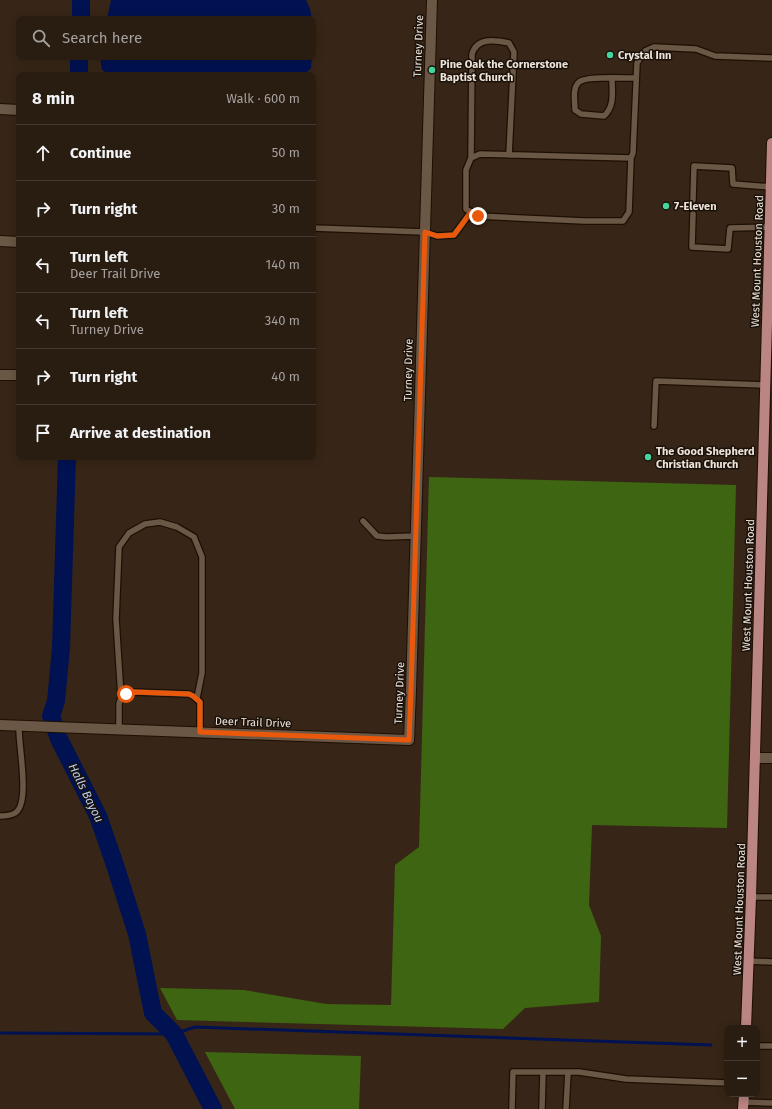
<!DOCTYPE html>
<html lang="en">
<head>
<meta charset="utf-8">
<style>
  :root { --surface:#291c11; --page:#31251a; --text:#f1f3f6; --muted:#a5a19f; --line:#453a31 }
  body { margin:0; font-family:"Fira Sans",sans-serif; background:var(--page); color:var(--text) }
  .controls { position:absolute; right:12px; bottom:12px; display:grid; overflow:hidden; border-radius:8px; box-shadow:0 2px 10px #0003 }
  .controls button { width:36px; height:36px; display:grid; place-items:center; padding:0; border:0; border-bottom:1px solid var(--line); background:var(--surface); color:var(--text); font:20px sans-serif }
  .stop { position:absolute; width:12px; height:12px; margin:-9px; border:3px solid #ea580c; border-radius:50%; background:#fff }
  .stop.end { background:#ea580c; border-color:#fff; box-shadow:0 1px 4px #0008 }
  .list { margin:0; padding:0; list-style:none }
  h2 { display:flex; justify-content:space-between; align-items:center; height:52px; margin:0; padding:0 16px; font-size:17px }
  h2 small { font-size:13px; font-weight:400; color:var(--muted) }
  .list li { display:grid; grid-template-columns:26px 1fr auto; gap:12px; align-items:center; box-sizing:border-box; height:56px; padding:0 16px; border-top:1px solid var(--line) }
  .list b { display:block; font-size:15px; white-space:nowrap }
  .list p { margin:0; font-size:13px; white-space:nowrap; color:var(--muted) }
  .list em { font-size:13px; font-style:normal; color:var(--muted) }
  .icon { flex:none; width:22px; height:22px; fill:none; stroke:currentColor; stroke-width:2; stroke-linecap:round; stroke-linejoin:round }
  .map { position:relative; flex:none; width:772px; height:1109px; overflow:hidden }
  .search { position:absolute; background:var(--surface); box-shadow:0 2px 10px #0003; left:16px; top:16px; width:300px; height:44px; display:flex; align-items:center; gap:10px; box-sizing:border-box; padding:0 14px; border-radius:8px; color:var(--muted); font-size:15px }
  .panel { position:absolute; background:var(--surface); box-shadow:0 2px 10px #0003; left:16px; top:72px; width:300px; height:388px; border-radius:8px }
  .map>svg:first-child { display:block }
  .forest { fill:#3e6511 }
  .water { fill:#001252 }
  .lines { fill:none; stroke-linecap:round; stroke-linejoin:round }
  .stream { stroke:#001252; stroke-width:3 }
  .river { stroke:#001252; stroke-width:18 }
  .service-casing { stroke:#1e0f02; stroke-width:8 }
  .minor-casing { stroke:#1e0f02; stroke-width:12 }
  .primary-casing { stroke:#1e0f02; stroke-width:12 }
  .service { stroke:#6a5746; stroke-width:5.5 }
  .minor { stroke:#6a5746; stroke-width:10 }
  .primary { stroke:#ba8583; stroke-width:10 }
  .route { stroke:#ea580c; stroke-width:5 }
  .poi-dot { fill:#46d49e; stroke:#19110a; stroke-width:1.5 }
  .labels { text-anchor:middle; stroke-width:3; stroke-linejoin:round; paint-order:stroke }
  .street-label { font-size:11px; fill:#eee3d9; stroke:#19110a }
  .poi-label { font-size:11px; font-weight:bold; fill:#eee3d9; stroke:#19110a; text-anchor:start }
  .water-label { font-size:12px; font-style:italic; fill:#b6ccf3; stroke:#19110a }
</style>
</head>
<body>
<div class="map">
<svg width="772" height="1109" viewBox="0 0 772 1109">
  <rect width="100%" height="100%" fill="#372617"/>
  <!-- forest -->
  <path class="forest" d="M429,477L736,485L727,828L592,825L589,905L601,936L599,1002L525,1008L503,1029L177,1020L160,988L244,990L326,1004L391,1005L395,865L419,847Z
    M205,1052L361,1056L359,1109H235Z"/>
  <!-- water -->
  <path class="water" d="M111,0H306L310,9L312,19H107Z
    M100,57H312L311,68L304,75H111L102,70Z"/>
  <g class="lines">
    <!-- stream -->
    <path class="stream" d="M0,1033L174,1034L195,1027L711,1045"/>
    <!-- river -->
    <path class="river" d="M81,19V0
      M79,75V57
      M67,457L61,648L56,701L51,716L59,739L98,816L115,865L137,934L153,1013L174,1034L213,1109"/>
    <!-- service casing -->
    <g class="service-casing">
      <path id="service" d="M612,79C612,92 615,106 604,116L581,114L575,110C575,102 572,88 579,82C585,76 625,78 636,78
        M509,155L514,52L509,43C495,40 477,37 472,54L471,158L466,170V209L478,216L584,221H623L629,212L631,158L633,153L637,63L645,51L654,47L696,49L715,56L772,58
        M471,158L480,154L631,158
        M693,200L694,166L732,168L733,184L771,187
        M693,214L692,247L728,249L730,228L769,227
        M313,228L425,232L437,236L454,235L471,212
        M654,426L656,381L765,385
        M363,521L377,536L386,537L416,536
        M121,697L116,619L119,547L129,533L145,524L160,522L177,527L194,537L202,557V673L197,698
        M119,729V704L121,697L126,694L134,692L189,694L193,696L200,702V733
        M0,816C5,816 10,816 15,813C31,804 18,744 19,726
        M751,897H772
        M749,961L772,962
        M757,1046H772
        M743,1102L772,1103
        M512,1109L513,1072H579L626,1079L727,1083
        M542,1109L543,1072
        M566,1109L568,1072"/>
    </g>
    <!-- minor casing -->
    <g class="minor-casing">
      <path id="minor" d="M0,109L19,110
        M0,241L19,242
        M0,375H19
        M0,725L409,740L411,690L432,0
        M755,758H772"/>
    </g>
    <!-- primary casing -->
    <g class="primary-casing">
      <path id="primary" d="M746,1028L751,897L772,143
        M743,1109L744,1094"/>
    </g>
    <!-- service -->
    <use href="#service" class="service"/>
    <!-- minor -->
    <use href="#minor" class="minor"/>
    <!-- primary -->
    <use href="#primary" class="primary"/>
  </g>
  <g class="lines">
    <!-- route -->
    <path class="route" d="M126,694L134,692L189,694L193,696L200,702V732L409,740L411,690L425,232L437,236L454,235L471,212L478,216"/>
  </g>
  <!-- markers -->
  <g class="poi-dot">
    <circle cx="610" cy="55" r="4"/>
    <circle cx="432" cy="70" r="4"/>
    <circle cx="666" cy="206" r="4"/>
    <circle cx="648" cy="457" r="4"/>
  </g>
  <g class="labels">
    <!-- street labels -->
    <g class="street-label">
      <text transform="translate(418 46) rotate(-88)" y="4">Turney Drive</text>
      <text transform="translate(757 261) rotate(-88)" y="4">West Mount Houston Road</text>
      <text transform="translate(408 370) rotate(-89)" y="4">Turney Drive</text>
      <text transform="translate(748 585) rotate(-88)" y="4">West Mount Houston Road</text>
      <text transform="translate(399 693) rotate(-88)" y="4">Turney Drive</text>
      <text transform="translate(253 722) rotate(2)" y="4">Deer Trail Drive</text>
      <text transform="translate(739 909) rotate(-88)" y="4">West Mount Houston Road</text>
    </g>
    <!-- poi labels -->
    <g class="poi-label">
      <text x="618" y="59">Crystal Inn</text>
      <text x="440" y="68">Pine Oak the Cornerstone<tspan x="440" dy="13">Baptist Church</tspan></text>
      <text x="674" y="210">7-Eleven</text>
      <text x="656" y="455">The Good Shepherd<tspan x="656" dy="13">Christian Church</tspan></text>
    </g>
    <!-- water labels -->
    <g class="water-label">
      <text transform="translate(86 793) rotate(64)" y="4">Halls Bayou</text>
    </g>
  </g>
</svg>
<div class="controls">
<button>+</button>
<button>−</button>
</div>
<div class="stop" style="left:126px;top:694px"></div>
<div class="stop end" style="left:478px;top:216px"></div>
<div class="search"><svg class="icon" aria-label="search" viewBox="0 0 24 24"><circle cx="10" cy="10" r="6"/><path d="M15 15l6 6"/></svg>Search here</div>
<section class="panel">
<h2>8 min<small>Walk · 600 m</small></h2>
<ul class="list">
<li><svg class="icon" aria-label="ahead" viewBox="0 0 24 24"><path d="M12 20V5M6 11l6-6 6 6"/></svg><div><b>Continue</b></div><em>50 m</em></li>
<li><svg class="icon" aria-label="right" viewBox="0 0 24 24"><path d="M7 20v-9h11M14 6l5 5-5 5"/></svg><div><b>Turn right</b></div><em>30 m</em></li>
<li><svg class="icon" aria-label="left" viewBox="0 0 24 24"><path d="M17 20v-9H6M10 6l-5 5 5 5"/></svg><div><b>Turn left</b><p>Deer Trail Drive</p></div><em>140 m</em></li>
<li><svg class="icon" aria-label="left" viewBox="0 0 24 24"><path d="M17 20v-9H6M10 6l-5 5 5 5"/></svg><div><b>Turn left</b><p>Turney Drive</p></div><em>340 m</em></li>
<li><svg class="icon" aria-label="right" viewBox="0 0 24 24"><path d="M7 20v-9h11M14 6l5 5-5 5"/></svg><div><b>Turn right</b></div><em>40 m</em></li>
<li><svg class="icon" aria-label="arrive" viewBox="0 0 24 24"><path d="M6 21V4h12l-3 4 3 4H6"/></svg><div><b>Arrive at destination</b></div></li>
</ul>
</section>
</div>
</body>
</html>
